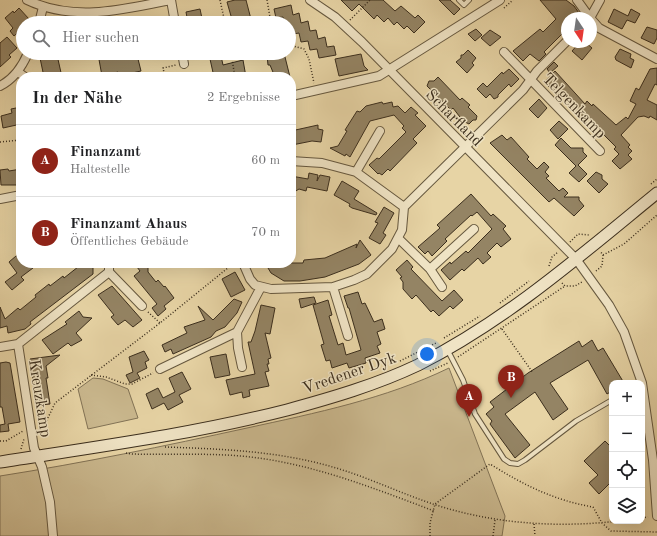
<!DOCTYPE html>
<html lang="de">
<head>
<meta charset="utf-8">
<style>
  :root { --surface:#fff; --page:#f6f6f6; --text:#202124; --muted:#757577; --line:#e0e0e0; --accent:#8f2418 }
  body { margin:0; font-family:"Old Standard TT",serif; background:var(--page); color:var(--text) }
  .controls { position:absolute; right:12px; bottom:12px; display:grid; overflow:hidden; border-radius:8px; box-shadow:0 4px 16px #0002 }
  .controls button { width:36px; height:36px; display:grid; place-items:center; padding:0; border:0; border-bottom:1px solid var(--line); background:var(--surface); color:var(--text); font:20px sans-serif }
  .compass { position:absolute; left:561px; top:12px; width:36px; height:36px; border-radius:50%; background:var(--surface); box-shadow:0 4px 16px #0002; rotate:167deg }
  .you { position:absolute; left:427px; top:354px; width:14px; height:14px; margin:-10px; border:3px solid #fff; border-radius:50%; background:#1a73e8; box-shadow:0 0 0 6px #1a73e833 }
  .badge { display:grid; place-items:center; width:26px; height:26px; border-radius:50%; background:var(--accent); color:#fff; font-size:13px; font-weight:700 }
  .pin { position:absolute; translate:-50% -33px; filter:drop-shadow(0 1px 2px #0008) }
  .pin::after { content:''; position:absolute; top:21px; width:14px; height:12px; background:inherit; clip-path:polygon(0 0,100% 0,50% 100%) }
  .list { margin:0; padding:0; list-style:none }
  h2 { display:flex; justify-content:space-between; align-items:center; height:52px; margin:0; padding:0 16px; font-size:17px }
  h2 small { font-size:13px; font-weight:400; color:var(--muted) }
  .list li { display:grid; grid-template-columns:26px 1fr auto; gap:12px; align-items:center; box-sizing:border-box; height:72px; padding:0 16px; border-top:1px solid var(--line) }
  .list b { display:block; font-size:15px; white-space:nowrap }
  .list p { margin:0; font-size:13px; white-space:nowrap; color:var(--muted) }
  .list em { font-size:13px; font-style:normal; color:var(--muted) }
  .icon { flex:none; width:22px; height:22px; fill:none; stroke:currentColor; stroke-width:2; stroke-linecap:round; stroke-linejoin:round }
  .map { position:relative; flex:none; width:657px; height:536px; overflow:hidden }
  .search { position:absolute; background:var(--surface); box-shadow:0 4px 16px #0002; left:16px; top:16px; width:280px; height:44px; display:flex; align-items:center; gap:10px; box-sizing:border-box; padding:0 14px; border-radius:22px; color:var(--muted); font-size:15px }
  .panel { position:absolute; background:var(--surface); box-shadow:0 4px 16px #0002; left:16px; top:72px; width:280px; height:196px; border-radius:16px }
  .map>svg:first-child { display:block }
  .green { fill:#cab88e; stroke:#827356 }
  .building { fill:#948464; stroke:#3b2e1d }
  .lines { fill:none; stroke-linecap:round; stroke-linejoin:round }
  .lane-casing { stroke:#66583f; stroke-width:6 }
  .street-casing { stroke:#66583f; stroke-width:10 }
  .secondary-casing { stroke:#3b2e1d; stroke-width:13 }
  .path { stroke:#3b2e1d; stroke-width:1.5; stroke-dasharray:1 2; stroke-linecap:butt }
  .lane { stroke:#efe3c4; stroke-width:4 }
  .street { stroke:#efe3c4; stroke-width:8 }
  .secondary { stroke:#efe3c4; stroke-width:11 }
  .labels { text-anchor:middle; stroke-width:3; stroke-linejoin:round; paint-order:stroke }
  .street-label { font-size:16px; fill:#3b2e1d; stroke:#efe3c4 }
</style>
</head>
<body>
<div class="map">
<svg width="657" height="536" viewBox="0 0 657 536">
  <rect width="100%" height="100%" fill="#e7d4a5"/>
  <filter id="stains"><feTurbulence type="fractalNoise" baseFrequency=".005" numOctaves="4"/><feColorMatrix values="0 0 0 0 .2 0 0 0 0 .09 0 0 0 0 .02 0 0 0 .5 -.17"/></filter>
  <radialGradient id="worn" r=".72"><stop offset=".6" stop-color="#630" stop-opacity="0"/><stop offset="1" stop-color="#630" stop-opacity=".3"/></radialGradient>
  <!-- green -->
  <path class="green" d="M449,368L505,516L502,536H0V476C83,463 165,446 247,428C316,413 385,399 449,368Z
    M93,378L103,379L128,389L138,418L88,429L78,389Z"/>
  <!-- building -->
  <path class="building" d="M235,0H246L252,23H233L227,2Z
    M341,0H383L395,11L401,6L415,18L418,15L425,22L414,33L407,26L404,29L397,22L394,25L388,18L384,22L377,15L374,19L359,4L352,11Z
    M439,0H450L460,9L454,15Z
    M540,0H566L574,6L579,13L574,18H567V29L544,52L546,54L539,61L530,54L523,61L513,51L540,29L543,32L556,19Z
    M291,5L293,15L299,13L301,23L308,21L310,31L316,30L318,39L325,37L327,47L334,46L336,55L319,58L317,49L310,50L308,41L301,42L299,33L293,34L291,25L284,23L283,17L276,18L274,9Z
    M19,8L29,19L23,23V28L14,36L10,31L13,28L5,18L13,11L14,13Z
    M200,9L203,23H188L186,12Z
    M614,9L628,16L631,9L640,14L635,23L627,20L622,29L608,22Z
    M647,27L657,30V38L654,44L641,38Z
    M476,29L482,35L475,41L468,34Z
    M490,30L501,37L490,46L481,38Z
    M7,37L17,48L9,55L11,57L0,67V43Z
    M580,42H585L592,48L582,60L572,51Z
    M620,49L631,54L630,58L634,60L631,68L616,60L615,57Z
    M468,50L476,58L472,63L474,65L467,73L456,62L461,58V55H463Z
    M43,53L57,55L62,77H44L40,58L44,57Z
    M108,53V57L128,53H152V56L138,59L141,71L119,76L118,72L102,76L98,54Z
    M284,53L290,77H275L270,65H268L267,55Z
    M361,54L364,66L368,70L339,76L335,59Z
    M221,56L223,65L243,60L246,77H214L210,59Z
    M554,62L558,66L550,73L547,69Z
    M657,68V85L655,84L647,100L657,105V120L650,116L649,118L644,116L638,117L621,135L630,145L628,147L632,151L628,155L632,159L620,169L612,161L619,154L614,149L616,147L599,130L600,129L585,113L580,119L569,107L572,104L561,92L558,96L544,82L555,71L585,104L587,101L592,106L593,104L616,125L626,117L628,119L636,104L630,101L636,88L639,90L650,69Z
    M509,69L519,79L511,87L509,84L498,95V97L494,99L490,94L486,98L477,89L483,83L487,87L502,72L503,74Z
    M438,77L460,100L462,98L470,105L468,107L477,116L476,120H473L469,124L463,121L453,108L451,110L427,86L429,81H434Z
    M539,99L547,108L538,118L529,109Z
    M382,102L383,104L392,102L393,107L398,106L405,113L411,107L418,113L415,115L426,126L413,139L417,143L390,171L388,169L382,175L379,173L378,174L369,165L377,158L379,159L406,132L402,128L404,126L394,115L370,121L350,157L346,154L345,156L330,148L338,146L347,131L345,130L357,111L360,112L366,106Z
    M21,107V124L3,128L1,116L12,113L11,109Z
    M559,121L568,129L558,139L550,130Z
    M318,125V129L323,130L321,142L312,141L292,145L291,131Z
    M502,135L507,140L511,137L529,157L527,159L537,169L544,162L549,167L545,172L549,176L546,178L559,191L563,188L568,193L564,197H579V200L584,206L574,216L554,198L549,202L490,143Z
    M561,138L571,148H583V152L587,156L578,165L587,174L579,182L569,173L576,166L555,145Z
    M8,169L9,171L21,169V178H19L20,185H1L0,170Z
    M596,172L602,175V179L608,184L599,193L587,181Z
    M309,173L318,175L317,181L320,175L330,177L327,191L307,187L306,191L299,189L291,194V176L308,179Z
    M342,181L359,191L354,199L377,213L376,215L352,208L349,206L350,204L334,195Z
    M471,194L491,216L493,214L506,226L503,229L511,239L501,247L497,243L487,253L491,257L483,264L478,258L464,271L462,269L450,280L441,270L450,262L451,264L466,251L468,253L492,229L477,212L472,216L471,215L445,239L447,241L432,256L428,251L425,254L418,247L440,228L437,225Z
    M384,207L394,213L383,233L386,235L380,244L369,238L378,223L375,222Z
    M360,240L371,255L359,264L325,277L300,281H284L271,273L265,263H303L304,260L325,258L357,244L356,248Z
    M16,256H21V263H29L33,268L21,277L24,280L12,290L5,282L17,273L9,262Z
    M407,260L413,267L411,269L442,301L454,290L463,300L453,309L450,306L439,316L433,310L431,312L416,295L412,299L403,289V282L400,278L402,277L396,270Z
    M83,263H93V274L30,322L31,324L25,329L8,333L7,326L0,328V307L5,319L18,308L20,310L36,297L35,295L49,284L50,286L63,276L64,278Z
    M142,263H148V272L156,282L158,280L164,287L165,286L174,298L164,306L166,309L158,316L152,308L157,304L134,276L140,271L137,267Z
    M235,272L245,290L231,297L222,279Z
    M112,286L142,320L133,327L125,320L118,325L111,317L114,315L98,295Z
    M358,292L362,304L365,303L374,322L382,319L385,329L377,332L381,344L377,346L380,353L365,358L366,363L349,368L347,363L332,368L330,360L326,361L321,345L324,344L313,305L328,300L332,315L329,316L338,345L343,343L346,355L361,350L349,308H348L344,296Z
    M314,297L316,303L301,308L299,299Z
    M234,299L242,302L237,313L225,327L216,331L211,337L173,354L171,349L165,352L162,345L187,333L184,327L205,320L198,306L213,320Z
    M261,305L275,308L270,334L265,333L271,358L268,359L269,364H267L269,371L265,372L269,386L249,390L250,396L243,398L242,392L230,395L226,380L255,374L248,342H251L255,331Z
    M79,311L83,317L92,318L76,333L82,340L71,346L68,343L53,354L42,340L67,324L65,322Z
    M592,340L598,351L603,348L624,383H612V391L607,394L588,360L550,383L568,409L553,420L535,392L505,414L530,445L515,458L490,424L492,421L486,414L494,407L490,402L528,373L579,341L582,347Z
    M144,351L149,360L145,362L147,368L137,373L140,378L130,383L126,375L133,372L129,357Z
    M226,354L230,375L215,378L210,357Z
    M60,355L46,366L48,378H46L50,404L40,405L39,399L36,400L30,359Z
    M6,362L10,363L20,422L8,424L9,431L0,432V425L5,424L2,407H0V363Z
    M182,372L191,389L179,395L183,402L168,410L164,403L152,409L146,394L158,388L163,398L175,392L169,378Z
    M605,441L612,448V481L599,494L589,483L598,475L584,461Z"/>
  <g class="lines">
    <!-- lane casing -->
    <g class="lane-casing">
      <path id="lane" d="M459,0L464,5L469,0
        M447,349L463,380L475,414L504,459L510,463L518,464L525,460L576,421L612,400"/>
    </g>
    <!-- street casing -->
    <g class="street-casing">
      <path id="street" d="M27,0C73,22 122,10 170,0
        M171,0L175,23
        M310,0L335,17L362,42L576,259L609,305L624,332L642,383L653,460L657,516
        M577,0L590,18
        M590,18L600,0
        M591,19L599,28L657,59
        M39,23L43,7
        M504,52L600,151
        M182,53L184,64
        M18,72L25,77
        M0,86C14,79 22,67 28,53
        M291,96L379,76L500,0
        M291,161L322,163L356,172L404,207
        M356,172L380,131
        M0,199L21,195
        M399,239L430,269L474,229
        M243,263L250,279L255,285L271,289L333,287L354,280L367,274L392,249L402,230L404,207L523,90L537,71L567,41
        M430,269L442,287
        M109,272L142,306
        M333,287L348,336
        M18,344L109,272V263
        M0,347L18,344L34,448L42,467L50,502L53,536
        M242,367L238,348L237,332L261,287
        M160,369L237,332"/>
    </g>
    <!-- secondary casing -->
    <g class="secondary-casing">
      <path id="secondary" d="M0,462C96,447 193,434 287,410C331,398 376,385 418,365C507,320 581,255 657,193"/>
    </g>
    <!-- path -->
    <path class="path" d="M220,0L225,23
      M267,0L271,23
      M504,8L513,0
      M350,20L370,0
      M289,45L304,49L309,59L314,83
      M231,53L235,77
      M231,55L243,53
      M165,77L163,68L176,65
      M0,142L21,140
      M651,184L657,179
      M570,242L578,234L589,235
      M603,255L624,244L657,215
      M549,266L552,257L558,252
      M596,271L602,266L603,255L600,251
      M562,283L565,286H575L582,282
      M500,303L529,281
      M148,312L160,323
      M502,329L533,373
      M444,338L480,316
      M458,357L565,286
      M400,361L436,343
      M430,371L448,363
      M91,375L106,377L125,384H132L153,373
      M39,425L46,422L55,403L160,323L234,263
      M0,441H6L23,431
      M165,447C223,449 280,451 336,468C370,478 402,494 436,505C495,524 557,528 619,521
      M21,449L24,439
      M126,453L132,454C168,455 205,453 241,456C308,462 371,487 434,511
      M642,518L648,517
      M534,524L535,536
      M430,536V523L435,504L490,464C524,485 553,500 593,507L602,523L611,531L657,532
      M493,536L495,520"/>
    <!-- lane -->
    <use href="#lane" class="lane"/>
    <!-- street -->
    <use href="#street" class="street"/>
    <!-- secondary -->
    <use href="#secondary" class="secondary"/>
  </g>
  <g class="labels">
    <!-- street labels -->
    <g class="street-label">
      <text transform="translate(575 105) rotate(46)" y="6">Telgenkamp</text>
      <text transform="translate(455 117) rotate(45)" y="6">Scharfland</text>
      <text transform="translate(349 372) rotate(-19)" y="6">Vredener Dyk</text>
      <text transform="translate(41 398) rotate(81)" y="6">Kreuzkamp</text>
    </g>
  </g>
  <rect width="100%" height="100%" filter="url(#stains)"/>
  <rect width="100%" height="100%" fill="url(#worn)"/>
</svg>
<div class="controls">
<button>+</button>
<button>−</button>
<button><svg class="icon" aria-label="locate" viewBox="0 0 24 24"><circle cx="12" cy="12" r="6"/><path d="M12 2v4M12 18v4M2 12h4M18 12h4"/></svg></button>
<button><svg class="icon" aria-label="layers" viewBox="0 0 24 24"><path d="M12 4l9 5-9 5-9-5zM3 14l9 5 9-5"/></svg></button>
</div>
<svg class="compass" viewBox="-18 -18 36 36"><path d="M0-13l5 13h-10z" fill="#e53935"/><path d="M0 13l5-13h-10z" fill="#757577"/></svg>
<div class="you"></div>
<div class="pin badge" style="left:469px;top:417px">A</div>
<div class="pin badge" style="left:511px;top:398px">B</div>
<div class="search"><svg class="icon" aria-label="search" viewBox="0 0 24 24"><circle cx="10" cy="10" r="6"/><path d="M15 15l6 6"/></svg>Hier suchen</div>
<section class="panel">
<h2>In der Nähe<small>2 Ergebnisse</small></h2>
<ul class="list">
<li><span class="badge">A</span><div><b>Finanzamt</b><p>Haltestelle</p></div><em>60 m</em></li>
<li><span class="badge">B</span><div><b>Finanzamt Ahaus</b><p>Öffentliches Gebäude</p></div><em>70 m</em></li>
</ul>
</section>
</div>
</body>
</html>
